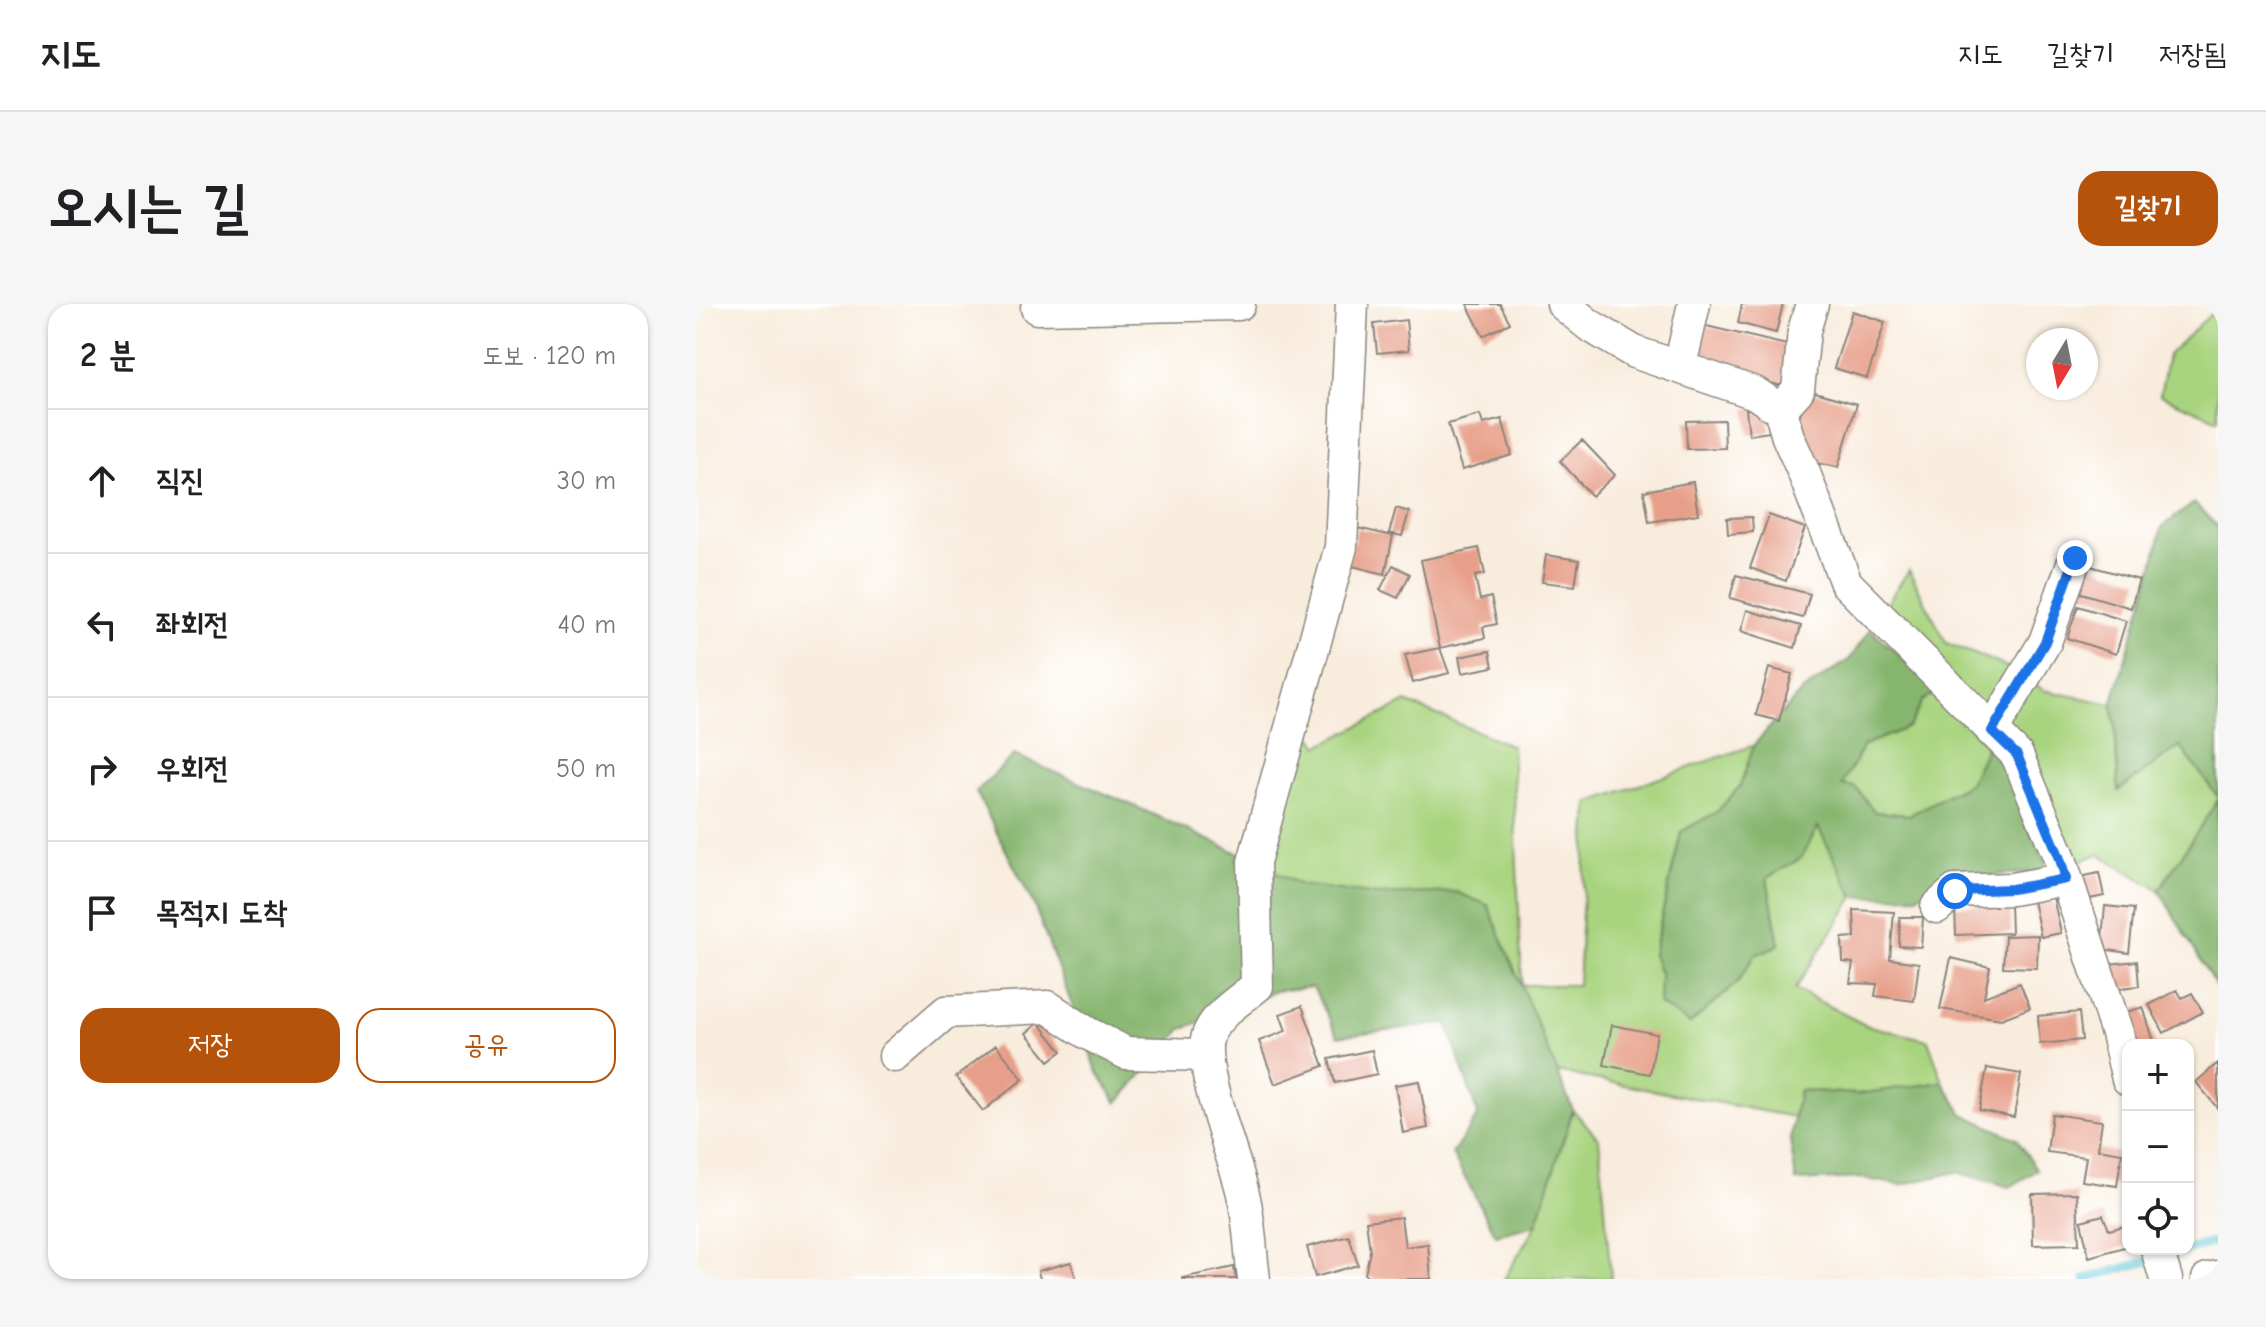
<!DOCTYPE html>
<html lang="ko">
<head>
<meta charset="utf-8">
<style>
  :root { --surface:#fff; --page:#f6f6f6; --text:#202124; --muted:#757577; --line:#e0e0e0; --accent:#b45309 }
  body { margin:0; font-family:"Comic Neue","Poor Story",sans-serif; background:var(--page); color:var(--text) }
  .controls { position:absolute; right:24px; bottom:24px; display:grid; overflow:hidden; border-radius:16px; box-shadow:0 2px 6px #0004 }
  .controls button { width:72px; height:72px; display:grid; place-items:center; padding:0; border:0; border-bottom:2px solid var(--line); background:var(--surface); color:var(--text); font:40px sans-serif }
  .compass { position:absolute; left:1330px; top:24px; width:72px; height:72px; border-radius:50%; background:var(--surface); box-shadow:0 2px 6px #0004; rotate:190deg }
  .stop { position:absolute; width:24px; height:24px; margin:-18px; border:6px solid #1a73e8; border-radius:50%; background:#fff }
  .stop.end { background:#1a73e8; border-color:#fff; box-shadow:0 2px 8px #0008 }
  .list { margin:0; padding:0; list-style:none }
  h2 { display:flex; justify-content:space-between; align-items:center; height:104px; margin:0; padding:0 32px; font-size:34px }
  h2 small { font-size:26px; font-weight:400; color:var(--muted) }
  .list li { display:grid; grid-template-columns:52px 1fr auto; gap:24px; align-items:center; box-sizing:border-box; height:144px; padding:0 32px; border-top:2px solid var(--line) }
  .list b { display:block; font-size:30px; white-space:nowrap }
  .list em { font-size:26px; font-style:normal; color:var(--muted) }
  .actions { display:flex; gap:16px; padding:24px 32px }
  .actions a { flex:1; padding:18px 0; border:2px solid var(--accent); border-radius:24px; text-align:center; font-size:28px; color:var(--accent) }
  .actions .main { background:var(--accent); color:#fff }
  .icon { flex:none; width:44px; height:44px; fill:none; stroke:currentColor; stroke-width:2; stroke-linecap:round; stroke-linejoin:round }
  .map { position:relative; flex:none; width:1522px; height:975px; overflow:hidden; border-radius:24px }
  header { display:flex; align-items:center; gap:48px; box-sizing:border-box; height:112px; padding:0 40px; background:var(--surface); border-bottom:2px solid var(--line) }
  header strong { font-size:38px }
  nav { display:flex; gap:44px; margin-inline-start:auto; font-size:28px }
  .intro { display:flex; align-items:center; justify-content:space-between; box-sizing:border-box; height:192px; padding:0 48px }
  h1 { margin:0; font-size:56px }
  .button { padding:20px 36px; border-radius:24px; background:var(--accent); color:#fff; font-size:28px; font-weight:700 }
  main { display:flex; gap:48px; padding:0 48px }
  aside { flex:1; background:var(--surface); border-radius:24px; box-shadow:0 2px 6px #0004 }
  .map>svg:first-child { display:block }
  .green { fill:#a9d47f; stroke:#62784e; stroke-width:2 }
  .forest { fill:#86b66e; stroke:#516945; stroke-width:2 }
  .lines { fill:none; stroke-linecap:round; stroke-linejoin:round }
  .stream { stroke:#5bc4d7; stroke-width:9 }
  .building { fill:#e79f89 }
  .minor-casing { stroke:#8a847c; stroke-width:35 }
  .minor { stroke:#fff; stroke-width:32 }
  .route { stroke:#1a73e8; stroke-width:10 }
</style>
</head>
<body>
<header>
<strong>지도</strong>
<nav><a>지도</a><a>길찾기</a><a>저장됨</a></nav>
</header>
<div class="intro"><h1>오시는 길</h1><a class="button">길찾기</a></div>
<main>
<aside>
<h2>2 분<small>도보 · 120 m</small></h2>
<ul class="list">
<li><svg class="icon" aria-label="ahead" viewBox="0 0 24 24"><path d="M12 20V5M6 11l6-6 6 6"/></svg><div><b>직진</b></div><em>30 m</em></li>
<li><svg class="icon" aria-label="left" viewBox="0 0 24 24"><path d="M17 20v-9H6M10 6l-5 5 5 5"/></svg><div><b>좌회전</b></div><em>40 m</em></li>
<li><svg class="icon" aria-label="right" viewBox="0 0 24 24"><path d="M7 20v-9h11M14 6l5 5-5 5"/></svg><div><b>우회전</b></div><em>50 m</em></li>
<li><svg class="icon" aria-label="arrive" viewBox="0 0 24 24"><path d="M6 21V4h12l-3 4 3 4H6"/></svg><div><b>목적지 도착</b></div></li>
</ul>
<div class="actions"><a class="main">저장</a><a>공유</a></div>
</aside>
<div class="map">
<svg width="1522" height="975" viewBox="0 0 1522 975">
  <rect width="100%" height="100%" fill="#fff"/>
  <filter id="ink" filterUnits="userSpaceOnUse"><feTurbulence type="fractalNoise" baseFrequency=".0125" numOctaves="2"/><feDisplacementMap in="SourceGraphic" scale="16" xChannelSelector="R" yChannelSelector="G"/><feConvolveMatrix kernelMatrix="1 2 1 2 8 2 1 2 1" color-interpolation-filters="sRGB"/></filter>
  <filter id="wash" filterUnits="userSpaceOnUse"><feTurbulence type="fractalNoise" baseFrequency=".006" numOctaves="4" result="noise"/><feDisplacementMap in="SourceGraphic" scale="32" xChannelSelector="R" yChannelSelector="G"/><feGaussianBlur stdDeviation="1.8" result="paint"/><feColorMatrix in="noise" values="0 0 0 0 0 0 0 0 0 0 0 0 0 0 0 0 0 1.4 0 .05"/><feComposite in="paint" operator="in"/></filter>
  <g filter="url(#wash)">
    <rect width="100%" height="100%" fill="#f8ecdc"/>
    <!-- green -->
    <path class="green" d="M1522,3V116L1464,91L1472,51Z
      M1213,266L1250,339L1324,368L1347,386L1416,400L1419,418L1422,486L1484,442L1522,493V496L1463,586L1403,550L1378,559L1188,304Z
      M1244,387L1291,443L1274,479L1214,511L1179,508L1159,483L1145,481L1168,441L1212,423L1227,396Z
      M710,398L816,442L826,681H882L892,499L1058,441L1044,482L1022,507L985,528L957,650L964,670V700L1041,679L1059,651L1083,641L1071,574L1105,554L1122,523L1158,593L1099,685L1169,721L1232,736L1247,778L1161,790L1103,786L1098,813L861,768L791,601L760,588L682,591L604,581L570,563L609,422L623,442Z
      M877,806L903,835L915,975H808L840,921Z"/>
    <!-- forest -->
    <path class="forest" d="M1498,199L1522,223V493L1484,442L1422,487L1419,418L1416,400L1456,266L1466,223Z
      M1174,325L1244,387L1227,396L1213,423L1168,441L1146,481L1159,483L1179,508L1214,511L1274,479L1291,443L1311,459L1352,567L1259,574L1221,592L1158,593L1122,523L1105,554L1071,574L1083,641L1059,651L1041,679L994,720L963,700L964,670L957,651L985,528L1022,507L1044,482L1058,441L1104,389L1154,355Z
      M318,451L436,501L544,550L604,581L682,591L760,588L792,601L877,806L840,921L800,931L756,850L782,811L751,719L642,732L617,683L579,687L486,725L421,799L401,767L338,601L280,488Z
      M1522,496V686L1463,586Z
      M1247,778L1267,810L1321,835L1341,866L1314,883L1260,868L1204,881L1165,874L1100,877L1094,836L1103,786L1161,790Z"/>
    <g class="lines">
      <!-- stream -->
      <path class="stream" d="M1389,975L1522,937"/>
    </g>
    <g id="blocks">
      <!-- building -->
      <path class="building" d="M771,0H804L814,19L787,32Z
        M1046,0H1087L1080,29L1042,19Z
        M1156,7L1189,18L1171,74L1138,64Z
        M710,16L713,46L681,49L678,20Z
        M1006,21L1095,42L1086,82L997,61Z
        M1112,86L1161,100L1142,163L1113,158L1099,126Z
        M1071,103L1074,128L1053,131L1050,105Z
        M784,111L787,120L806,115L816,151L766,166L752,120Z
        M1028,116L1029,144L991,145L990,117Z
        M886,136L919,171L896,192L864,157Z
        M997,178L1002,210L953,218L948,187Z
        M700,204L713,208L706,232L693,229Z
        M1073,211L1109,224L1090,277L1054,264Z
        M1056,213L1057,228L1032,230L1031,214Z
        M661,224L697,232L689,270L652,261Z
        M783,244L789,270L779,272L784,296L795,293L801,320L787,323L789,334L744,344L725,256Z
        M850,251L883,256L879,282L846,278Z
        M697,261L714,270L702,294L684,286Z
        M1391,261L1443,276L1435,304L1382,288Z
        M1040,271L1114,290L1107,314L1034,294Z
        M1382,302L1430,317L1420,350L1371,334Z
        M1051,306L1105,322L1099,344L1045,327Z
        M744,344L753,369L717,379L709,351Z
        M794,347L797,363L766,369L763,353Z
        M1073,364L1096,370L1083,417L1060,411Z
        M1403,569L1408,592L1389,596L1384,573Z
        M1357,593L1365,629L1345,633L1337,597Z
        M1314,600L1315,629L1260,631L1259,602Z
        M1409,602L1438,605L1433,649L1405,645Z
        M1158,606L1198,608L1194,655L1223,659L1218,697L1179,692L1181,680L1154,679L1157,659L1147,658L1146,634L1159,633Z
        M1204,613H1227L1225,643L1203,642Z
        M1342,631L1341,664L1307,663L1309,632Z
        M1255,654L1294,663L1288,693L1324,679L1334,704L1305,715L1244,705Z
        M1441,657L1443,682L1416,685L1413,660Z
        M1481,686L1486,694L1496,689L1507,708L1468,729L1453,701Z
        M606,702L628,762L579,780L563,737L590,727L584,710Z
        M1447,703L1459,741H1434L1424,710Z
        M1383,708L1386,736L1344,740L1342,712Z
        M343,719L366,747L353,757L330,729Z
        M916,721L961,730L954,770L908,761Z
        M300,741L327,775L287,807L260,773Z
        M676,746L681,770L639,779L633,755Z
        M1522,759V805L1500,778Z
        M1291,764L1325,770L1318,813L1283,806Z
        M723,777L732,824L707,829L699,781Z
        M1356,810L1406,817L1402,845L1426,849L1421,882L1386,877L1390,853L1351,848Z
        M1381,889L1383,940L1337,941L1336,890Z
        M1407,911L1413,926L1432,921V942L1393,953L1385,917Z
        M705,913L709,943L732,940L735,975H677L669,970L674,947L670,917Z
        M653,932L662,961L619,973L611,943Z
        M375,958L380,975H344L342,967Z
        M538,963L540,975H486V974Z"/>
    </g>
  </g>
  <g filter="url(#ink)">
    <use href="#blocks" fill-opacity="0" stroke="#8a847c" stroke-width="2"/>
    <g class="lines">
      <!-- minor casing -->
      <g class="minor-casing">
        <path id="minor" d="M867,0L893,21L938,48L1059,89L1084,106L1092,133L1108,169L1150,279L1321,451L1363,552L1421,729L1432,775
          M341,4L543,0
          M984,62L998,0
          M1084,106L1102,86L1108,27L1116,0
          M1296,427L1349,338L1379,254
          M1241,603L1259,587L1316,585L1370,575
          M199,752L250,708L352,703L391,729L430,749L509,751
          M1461,945L1470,975
          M558,975C554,947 554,917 547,890C540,856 499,759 513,729C522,709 544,696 561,682L558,558L645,243L656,0
          M1512,975L1522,973"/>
      </g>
      <!-- minor -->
      <use href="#minor" class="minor"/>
    </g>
  </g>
  <g class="lines" filter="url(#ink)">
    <!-- route -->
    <path class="route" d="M1259,587L1316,585L1370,575L1363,552L1321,451L1296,427L1349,338L1379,254"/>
  </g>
</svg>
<div class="controls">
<button>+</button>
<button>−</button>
<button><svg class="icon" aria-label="locate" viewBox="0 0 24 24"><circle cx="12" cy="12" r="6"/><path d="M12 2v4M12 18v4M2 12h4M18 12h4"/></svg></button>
</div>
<svg class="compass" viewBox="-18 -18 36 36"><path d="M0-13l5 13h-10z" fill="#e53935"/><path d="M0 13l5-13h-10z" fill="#757577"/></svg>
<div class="stop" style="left:1259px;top:587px"></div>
<div class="stop end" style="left:1379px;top:254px"></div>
</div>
</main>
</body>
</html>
